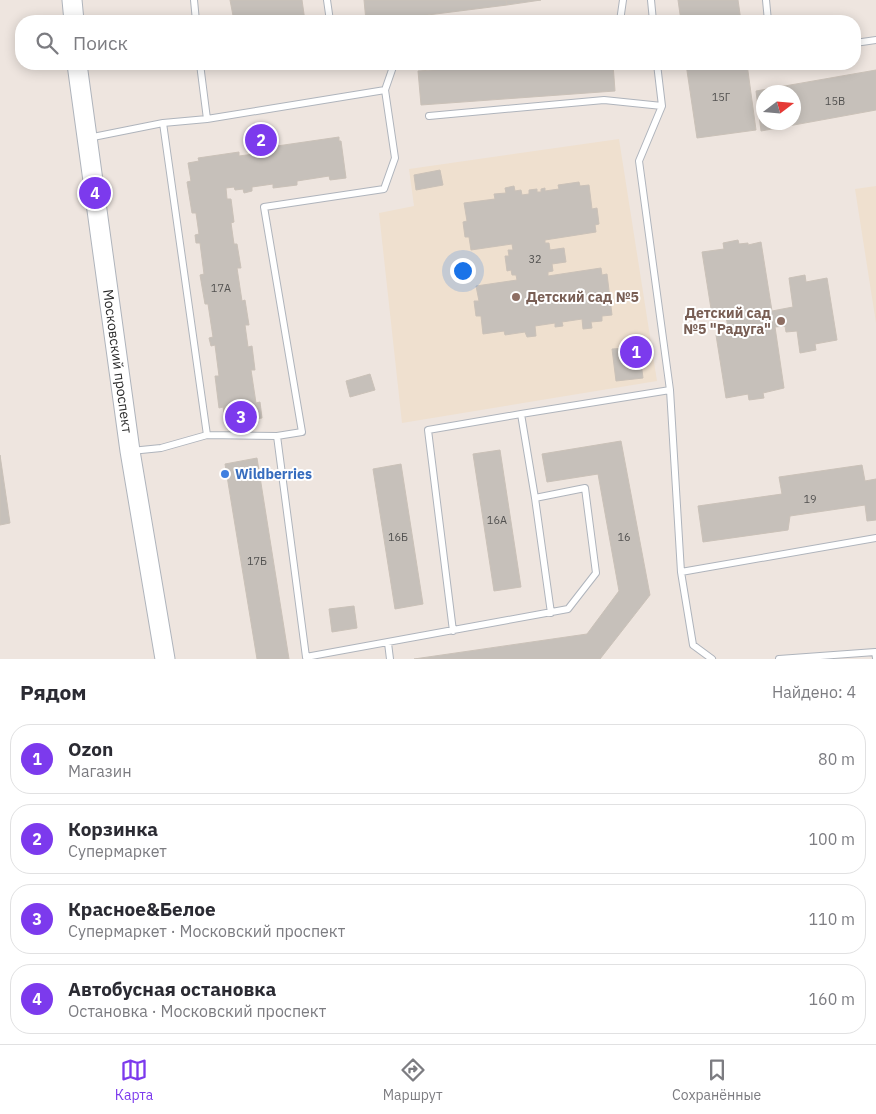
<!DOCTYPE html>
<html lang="ru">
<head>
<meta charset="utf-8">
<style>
  :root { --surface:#fff; --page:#f2f2f3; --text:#2b2b33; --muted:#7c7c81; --line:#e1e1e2; --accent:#7c3aed }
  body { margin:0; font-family:"IBM Plex Sans",sans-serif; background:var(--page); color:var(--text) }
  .compass { position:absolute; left:756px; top:85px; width:45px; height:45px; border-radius:50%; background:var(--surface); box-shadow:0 2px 12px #0003; rotate:74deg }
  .you { position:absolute; left:462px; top:270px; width:18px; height:18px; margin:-12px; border:4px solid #fff; border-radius:50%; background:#1a73e8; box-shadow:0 0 0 8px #1a73e833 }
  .badge { display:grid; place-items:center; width:32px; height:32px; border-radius:50%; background:var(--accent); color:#fff; font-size:16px; font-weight:700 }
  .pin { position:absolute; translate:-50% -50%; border:2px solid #fff; box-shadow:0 1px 5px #0006 }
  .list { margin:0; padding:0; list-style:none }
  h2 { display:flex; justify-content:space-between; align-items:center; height:65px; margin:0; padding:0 20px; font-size:21px }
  h2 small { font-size:16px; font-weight:400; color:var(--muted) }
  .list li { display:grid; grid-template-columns:32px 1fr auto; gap:15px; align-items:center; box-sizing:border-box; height:70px; margin:0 10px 10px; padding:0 10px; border:1px solid var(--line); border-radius:20px }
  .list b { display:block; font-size:19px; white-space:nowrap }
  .list p { margin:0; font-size:16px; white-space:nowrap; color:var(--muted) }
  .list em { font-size:16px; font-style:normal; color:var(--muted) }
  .icon { flex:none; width:28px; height:28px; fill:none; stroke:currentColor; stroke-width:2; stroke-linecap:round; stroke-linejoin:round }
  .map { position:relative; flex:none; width:876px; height:659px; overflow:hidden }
  .search { position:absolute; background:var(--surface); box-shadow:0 2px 12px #0003; left:15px; right:15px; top:15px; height:55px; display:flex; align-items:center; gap:12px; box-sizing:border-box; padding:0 18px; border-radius:20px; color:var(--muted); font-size:19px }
  .sheet { height:385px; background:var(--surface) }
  nav { display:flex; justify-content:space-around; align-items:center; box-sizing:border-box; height:70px; border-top:1px solid var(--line); background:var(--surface); font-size:14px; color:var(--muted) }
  nav a { display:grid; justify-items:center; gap:2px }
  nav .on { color:var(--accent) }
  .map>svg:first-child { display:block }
  .education { fill:#efe0cf }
  .building { fill:#c6c0ba; stroke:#cac1b8; fill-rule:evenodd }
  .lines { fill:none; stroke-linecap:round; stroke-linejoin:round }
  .service-casing { stroke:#afb4bc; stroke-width:8 }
  .secondary-casing { stroke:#afb4bc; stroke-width:21 }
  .service { stroke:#fff; stroke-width:6 }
  .secondary { stroke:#fff; stroke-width:19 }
  .education-dot { fill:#8d6e63; stroke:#fff; stroke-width:2 }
  .shop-dot { fill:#3f7fe0; stroke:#fff; stroke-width:2 }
  .labels { text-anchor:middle; stroke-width:4; stroke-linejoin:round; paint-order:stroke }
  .number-label { font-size:11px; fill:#525150 }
  .education-label { font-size:14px; font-weight:bold; fill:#785e54; stroke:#fff; text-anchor:start }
  .street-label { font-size:14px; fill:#2c2c2c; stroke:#fff }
  .shop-label { font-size:14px; font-weight:bold; fill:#366cbe; stroke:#fff; text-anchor:start }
</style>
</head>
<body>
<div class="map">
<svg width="876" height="659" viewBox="0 0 876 659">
  <rect width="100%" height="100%" fill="#eee5df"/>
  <!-- education -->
  <path class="education" d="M619,139L657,381L402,423L379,213L414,206L409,169Z
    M876,186V323L855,189Z"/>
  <!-- building -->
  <path class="building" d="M230,0H302L305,21H234Z
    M364,0H506L507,5L380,21H366Z
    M506,0H541L507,5Z
    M678,0H738L741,21H681Z
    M517,64H613L615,91L421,105L418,71Z
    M686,64H747L756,130L697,138Z
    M876,70V110L761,131L756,91ZM764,92H794V122H764Z
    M339,137V141H341L346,178L330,180L329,176L297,181V185L273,188V184L252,187V191L244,193L243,189L235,190L234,187L226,188L227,199H231L234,222L231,223L234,244H237L241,268H237L242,301L245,300L249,325H245L248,347L252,346L255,370H251L256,403L260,402L262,418L226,424L223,407L219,408L215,376H219L215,345L211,346L209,338L213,337L208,304H205L200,275L204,274L200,243H196L195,235L199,234L196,213H192L187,182L191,181L188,163L199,161L198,158L239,152V156L254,154L253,150L261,149L262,152L277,150V146Z
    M440,170L443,185L416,190L414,175Z
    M579,182L580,186L589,185L592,209L597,208L599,224L595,225L596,232L545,240V243H549L550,250L564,248L566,262L552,264L553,271L548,272V276L601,268L602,275L607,274L612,315L602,316V321L591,322L592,328L583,329L582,319L562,322L563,326L555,327V323L535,326L536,336L527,337L525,332L505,335L504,331L483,334L481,316H476L474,301H479L476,286L517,280L516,275H512L511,270L507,271L505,256H509L508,250H513L512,244L471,250L469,237H465L463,222L467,221L464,203L495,199L494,194L506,193L505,188L514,186L515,191L521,190L522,195L529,194V190L537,189V192H541V189L545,188V191L559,189L558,185Z
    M738,240L739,244L748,243V245L761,242L772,311L793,307L789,278L805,275L806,282L827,278L837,340L815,344L816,350L800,353L797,331L786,332L785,326L775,327L784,388L763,393L764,398L749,400L748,394L726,398L716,335L737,330V326L728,327L726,317L735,316L734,311L712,315L702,252L724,249L723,243Z
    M639,347L643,378L616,381L612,349Z
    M370,374L375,390L350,397L346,381Z
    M621,441L650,595L600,659H414L587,634L619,591L598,474L547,482L542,454Z
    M500,450L521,587L494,591L473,454Z
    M0,455L10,523L0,525Z
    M257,458L289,659H257L225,464Z
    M401,464L423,604L395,609L373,469Z
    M862,465L865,481L876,479V520L867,521L865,505L790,516L788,530L703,542L698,506L782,494L779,477Z
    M354,606L357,628L332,632L329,609Z"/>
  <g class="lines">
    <!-- service casing -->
    <g class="service-casing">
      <path id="service" d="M194,0L196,21
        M327,0L330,21
        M651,0L653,21
        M766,0L768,21
        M620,21L623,0
        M855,43L876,40
        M200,64L207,119
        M657,64L662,106L639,161L670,390L681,572L876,538
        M429,116L604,100L662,106
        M88,138L163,123
        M207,435L163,123L207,119L385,90
        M277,436L306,657L568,609L596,573L585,488L535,498L521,414L670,390
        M131,451L161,448L207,435L277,436L302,432L264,207L384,189L395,158L385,90L394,64
        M535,498L551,613
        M681,572L693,645L712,659
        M453,631L428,430L521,414
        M388,643L390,659
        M779,659L875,652L876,658"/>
    </g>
    <!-- secondary casing -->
    <g class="secondary-casing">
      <g id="secondary">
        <path d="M72,0L74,21"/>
        <path id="s1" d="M77,64L130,451L165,659"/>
      </g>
    </g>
    <!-- service -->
    <use href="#service" class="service"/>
    <!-- secondary -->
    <use href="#secondary" class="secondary"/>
  </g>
  <!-- markers -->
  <g class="education-dot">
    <circle cx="516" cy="297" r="5"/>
    <circle cx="781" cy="321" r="5"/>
  </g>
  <circle class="shop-dot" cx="225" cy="474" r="5"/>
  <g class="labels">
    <!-- number labels -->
    <g class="number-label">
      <text x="721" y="101">15Г</text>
      <text x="835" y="105">15В</text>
      <text x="535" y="263">32</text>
      <text x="221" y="292">17А</text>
      <text x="810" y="503">19</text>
      <text x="497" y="524">16А</text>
      <text x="398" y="541">16Б</text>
      <text x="624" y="541">16</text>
      <text x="257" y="565">17Б</text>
    </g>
    <!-- education labels -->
    <g class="education-label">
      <text x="526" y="302">Детский сад №5</text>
      <text x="771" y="318" text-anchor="end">Детский сад<tspan x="771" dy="16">№5 "Радуга"</tspan></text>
    </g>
    <!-- street labels -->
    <g class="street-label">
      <text dy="5" stroke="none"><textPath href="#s1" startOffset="300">Московский проспект</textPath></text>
    </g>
    <!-- shop labels -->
    <g class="shop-label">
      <text x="235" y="479">Wildberries</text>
    </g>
  </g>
</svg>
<svg class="compass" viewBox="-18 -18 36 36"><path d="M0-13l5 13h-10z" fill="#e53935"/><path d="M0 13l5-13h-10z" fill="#7c7c81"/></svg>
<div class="you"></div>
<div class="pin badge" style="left:636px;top:352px">1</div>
<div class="pin badge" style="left:261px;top:140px">2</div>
<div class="pin badge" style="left:241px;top:417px">3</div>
<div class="pin badge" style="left:95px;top:193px">4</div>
<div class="search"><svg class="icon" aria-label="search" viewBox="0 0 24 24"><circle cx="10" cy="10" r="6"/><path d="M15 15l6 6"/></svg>Поиск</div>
</div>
<section class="sheet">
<h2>Рядом<small>Найдено: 4</small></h2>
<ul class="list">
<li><span class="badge">1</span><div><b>Ozon</b><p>Магазин</p></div><em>80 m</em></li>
<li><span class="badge">2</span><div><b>Корзинка</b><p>Супермаркет</p></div><em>100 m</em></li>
<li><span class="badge">3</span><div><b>Красное&amp;Белое</b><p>Супермаркет · Московский проспект</p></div><em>110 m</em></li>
<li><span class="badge">4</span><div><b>Автобусная остановка</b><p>Остановка · Московский проспект</p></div><em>160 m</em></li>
</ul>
</section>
<nav>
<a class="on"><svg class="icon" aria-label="map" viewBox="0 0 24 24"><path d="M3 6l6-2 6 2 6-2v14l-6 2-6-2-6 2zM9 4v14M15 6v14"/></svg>Карта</a>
<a><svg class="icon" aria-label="directions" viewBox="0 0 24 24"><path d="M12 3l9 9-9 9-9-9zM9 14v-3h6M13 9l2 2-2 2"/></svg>Маршрут</a>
<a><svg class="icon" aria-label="saved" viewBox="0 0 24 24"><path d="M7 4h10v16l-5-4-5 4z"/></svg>Сохранённые</a>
</nav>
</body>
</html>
